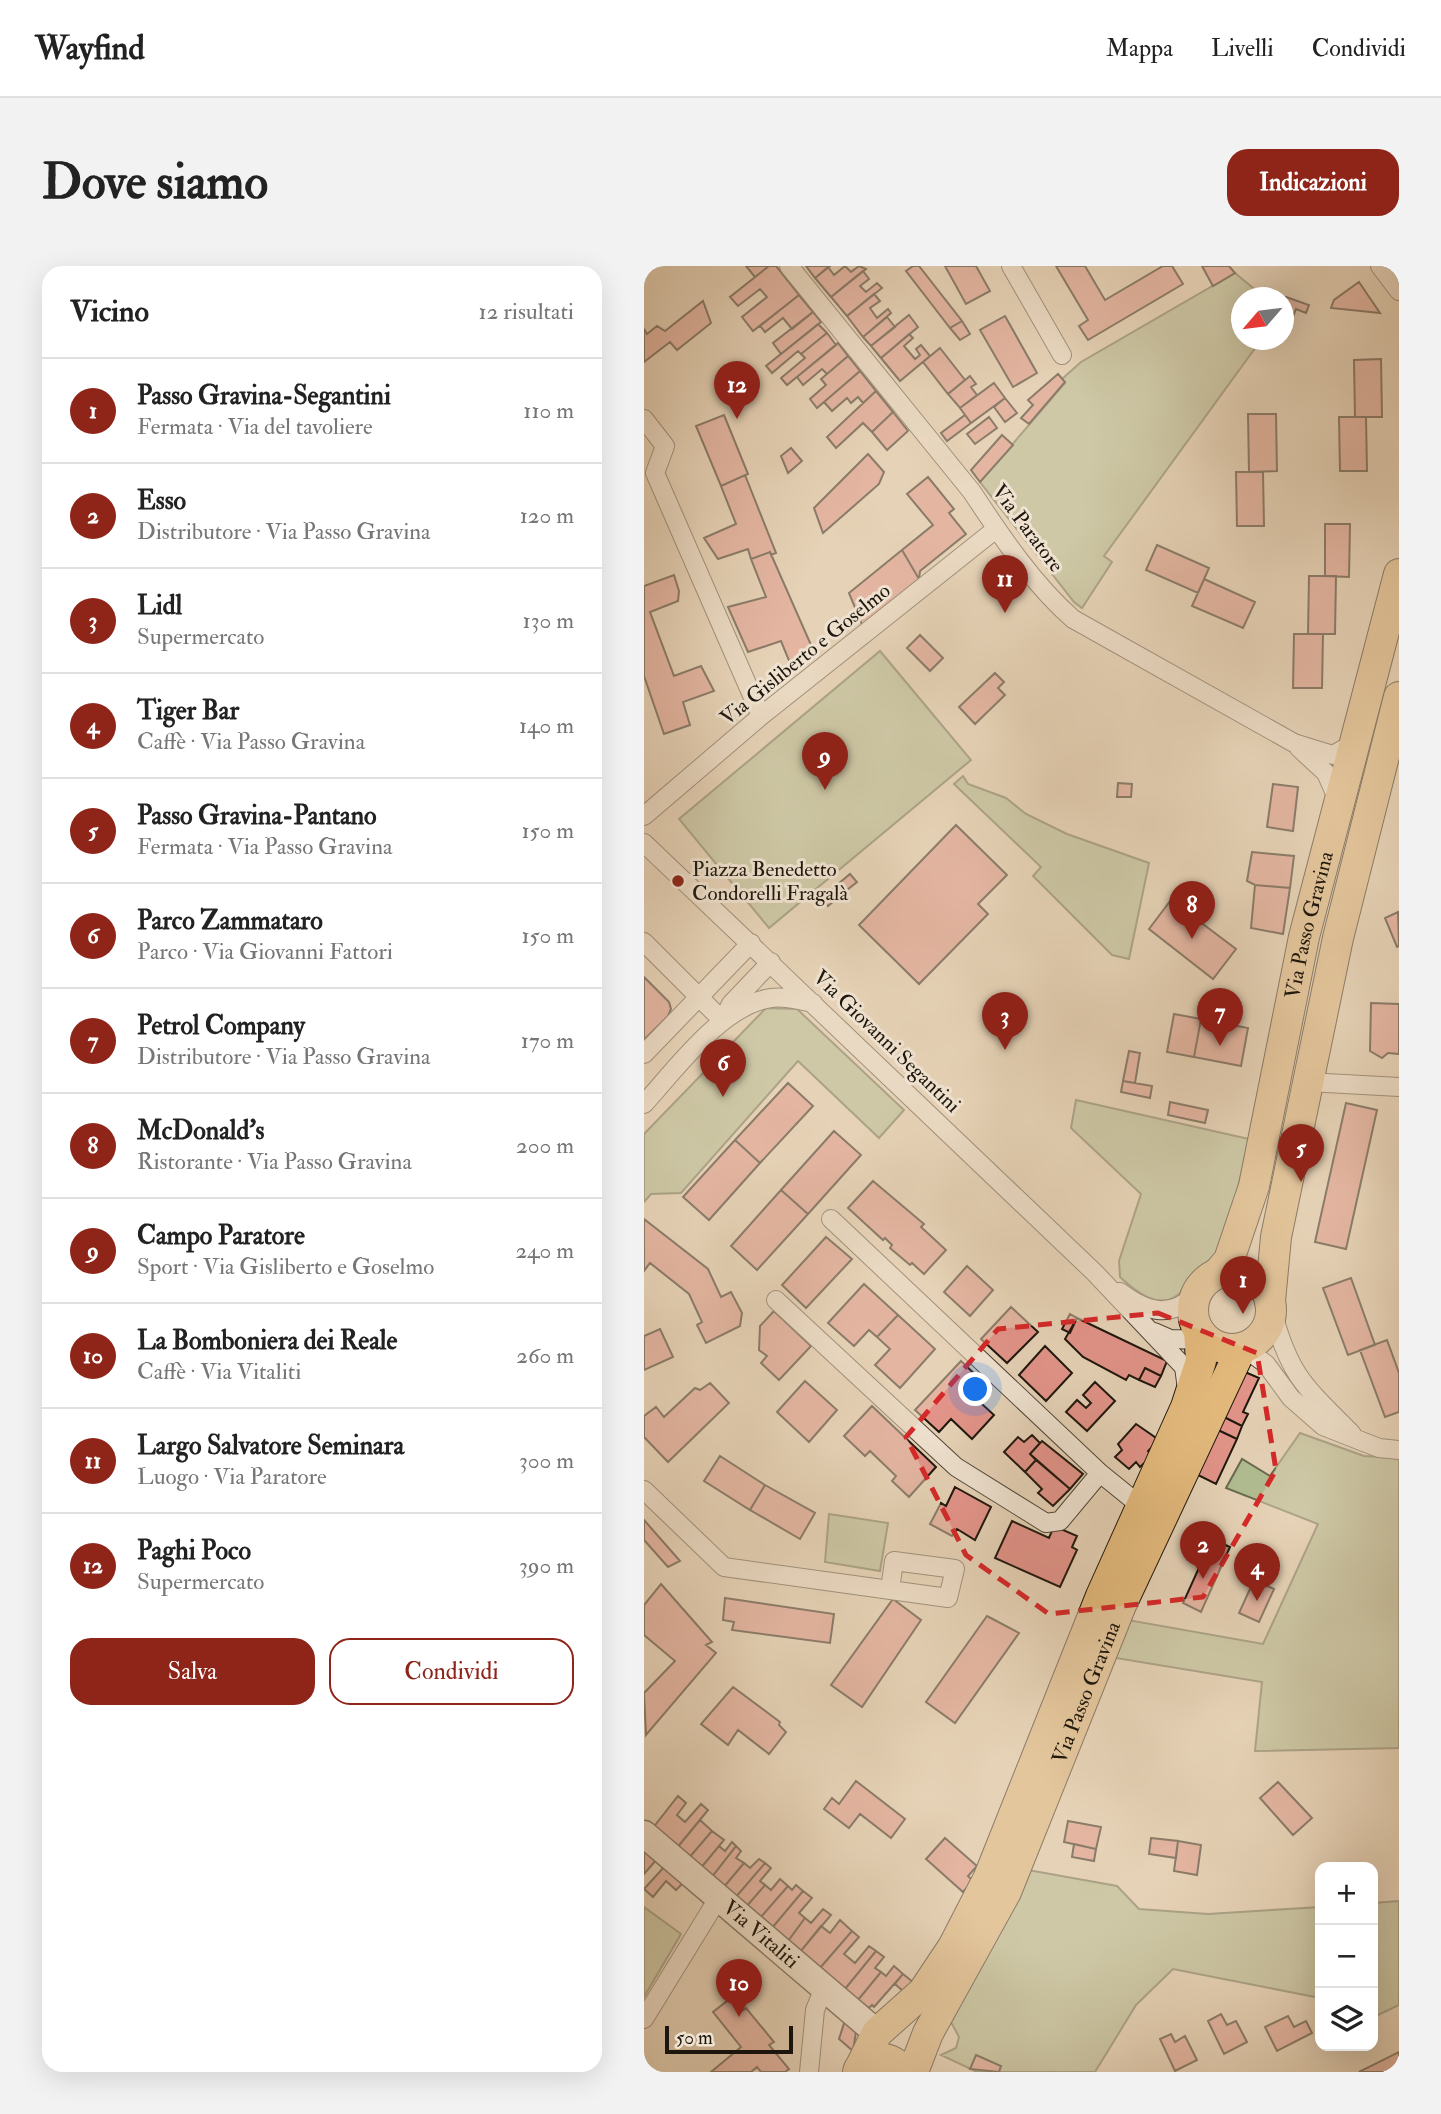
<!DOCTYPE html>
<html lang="it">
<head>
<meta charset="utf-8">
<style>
  :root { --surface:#fff; --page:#f2f2f2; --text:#222; --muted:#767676; --line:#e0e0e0; --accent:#8f2418 }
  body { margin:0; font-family:"IM FELL Double Pica",serif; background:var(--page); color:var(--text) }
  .controls { position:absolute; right:21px; bottom:21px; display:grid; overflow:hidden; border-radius:14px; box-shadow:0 7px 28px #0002 }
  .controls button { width:63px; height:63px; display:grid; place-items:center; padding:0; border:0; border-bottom:2px solid var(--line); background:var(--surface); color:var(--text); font:35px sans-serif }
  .compass { position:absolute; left:587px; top:21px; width:63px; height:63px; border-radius:50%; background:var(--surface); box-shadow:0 7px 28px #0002; rotate:242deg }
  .scale { position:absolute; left:21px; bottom:18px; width:128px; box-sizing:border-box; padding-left:7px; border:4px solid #1d160c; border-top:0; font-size:19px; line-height:24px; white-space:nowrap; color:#1d160c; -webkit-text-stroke:5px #efe2d0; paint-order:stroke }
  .you { position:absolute; left:332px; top:1124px; width:24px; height:24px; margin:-18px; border:5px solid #fff; border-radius:50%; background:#1a73e8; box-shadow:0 0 0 10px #1a73e833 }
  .badge { display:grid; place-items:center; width:46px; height:46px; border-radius:50%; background:var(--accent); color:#fff; font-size:23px; font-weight:700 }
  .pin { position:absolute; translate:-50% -58px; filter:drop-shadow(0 2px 4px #0008) }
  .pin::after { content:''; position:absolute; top:37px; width:24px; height:21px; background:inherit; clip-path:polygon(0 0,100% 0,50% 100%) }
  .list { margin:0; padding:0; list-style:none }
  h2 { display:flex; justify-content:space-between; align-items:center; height:91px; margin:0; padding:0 28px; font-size:30px }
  h2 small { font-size:23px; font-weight:400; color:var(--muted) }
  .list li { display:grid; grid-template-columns:46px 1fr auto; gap:21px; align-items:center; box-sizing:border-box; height:105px; padding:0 28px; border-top:2px solid var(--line) }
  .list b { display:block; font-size:26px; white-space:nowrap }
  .list p { margin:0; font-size:23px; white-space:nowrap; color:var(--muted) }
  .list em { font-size:23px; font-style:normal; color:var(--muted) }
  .actions { display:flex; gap:14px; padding:21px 28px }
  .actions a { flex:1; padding:16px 0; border:2px solid var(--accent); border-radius:21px; text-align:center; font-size:24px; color:var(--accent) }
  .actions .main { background:var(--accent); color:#fff }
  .icon { flex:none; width:38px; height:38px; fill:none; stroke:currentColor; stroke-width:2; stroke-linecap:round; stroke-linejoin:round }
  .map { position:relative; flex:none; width:755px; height:1806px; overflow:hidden; border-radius:21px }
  header { display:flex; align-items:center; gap:42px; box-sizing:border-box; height:98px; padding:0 35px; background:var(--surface); border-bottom:2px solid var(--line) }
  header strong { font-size:33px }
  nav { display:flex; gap:38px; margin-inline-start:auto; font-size:24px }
  .intro { display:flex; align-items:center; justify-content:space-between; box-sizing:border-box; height:168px; padding:0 42px }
  h1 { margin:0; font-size:49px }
  .button { padding:18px 32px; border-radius:21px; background:var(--accent); color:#fff; font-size:24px; font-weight:700 }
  main { display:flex; gap:42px; padding:0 42px }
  aside { flex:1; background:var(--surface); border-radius:21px; box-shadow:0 7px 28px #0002 }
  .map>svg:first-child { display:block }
  .green { fill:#b1bd92; stroke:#676a4f; stroke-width:2 }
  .building { fill:#e3948a; stroke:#1d160c; stroke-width:2 }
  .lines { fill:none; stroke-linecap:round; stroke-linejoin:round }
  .street-casing { stroke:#4f4537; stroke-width:20 }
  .secondary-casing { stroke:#1d160c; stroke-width:29 }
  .primary-casing { stroke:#1d160c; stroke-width:32 }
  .street { stroke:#efe2d0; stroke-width:18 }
  .secondary { stroke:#efe2d0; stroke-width:26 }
  .primary { stroke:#e3b97c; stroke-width:30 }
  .marked { fill:none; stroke:#d62828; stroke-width:5; stroke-dasharray:14 9; stroke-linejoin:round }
  .poi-dot { fill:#8f2418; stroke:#efe2d0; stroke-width:2.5 }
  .labels { text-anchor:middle; stroke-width:6; stroke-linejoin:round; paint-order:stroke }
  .street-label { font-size:21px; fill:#1d160c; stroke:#efe2d0 }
  .poi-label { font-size:21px; fill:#1d160c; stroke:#efe2d0; text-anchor:start }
</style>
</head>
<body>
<header>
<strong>Wayfind</strong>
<nav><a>Mappa</a><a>Livelli</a><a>Condividi</a></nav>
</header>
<div class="intro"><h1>Dove siamo</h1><a class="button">Indicazioni</a></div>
<main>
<aside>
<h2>Vicino<small>12 risultati</small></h2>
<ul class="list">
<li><span class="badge">1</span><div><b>Passo Gravina-Segantini</b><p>Fermata · Via del tavoliere</p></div><em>110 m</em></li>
<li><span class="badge">2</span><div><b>Esso</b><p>Distributore · Via Passo Gravina</p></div><em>120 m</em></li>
<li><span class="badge">3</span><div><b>Lidl</b><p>Supermercato</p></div><em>130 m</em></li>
<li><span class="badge">4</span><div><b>Tiger Bar</b><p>Caffè · Via Passo Gravina</p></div><em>140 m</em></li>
<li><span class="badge">5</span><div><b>Passo Gravina-Pantano</b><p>Fermata · Via Passo Gravina</p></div><em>150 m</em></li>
<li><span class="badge">6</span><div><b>Parco Zammataro</b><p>Parco · Via Giovanni Fattori</p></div><em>150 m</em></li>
<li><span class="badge">7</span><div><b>Petrol Company</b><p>Distributore · Via Passo Gravina</p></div><em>170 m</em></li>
<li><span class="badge">8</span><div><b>McDonald's</b><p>Ristorante · Via Passo Gravina</p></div><em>200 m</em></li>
<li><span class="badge">9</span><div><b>Campo Paratore</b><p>Sport · Via Gisliberto e Goselmo</p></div><em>240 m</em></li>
<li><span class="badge">10</span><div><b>La Bomboniera dei Reale</b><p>Caffè · Via Vitaliti</p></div><em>260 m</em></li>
<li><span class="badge">11</span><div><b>Largo Salvatore Seminara</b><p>Luogo · Via Paratore</p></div><em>300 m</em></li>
<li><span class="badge">12</span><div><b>Paghi Poco</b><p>Supermercato</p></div><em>390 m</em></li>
</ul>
<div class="actions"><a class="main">Salva</a><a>Condividi</a></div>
</aside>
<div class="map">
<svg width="755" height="1806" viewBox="0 0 755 1806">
  <rect width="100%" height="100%" fill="#e6d2b7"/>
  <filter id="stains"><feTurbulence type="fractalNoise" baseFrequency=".00286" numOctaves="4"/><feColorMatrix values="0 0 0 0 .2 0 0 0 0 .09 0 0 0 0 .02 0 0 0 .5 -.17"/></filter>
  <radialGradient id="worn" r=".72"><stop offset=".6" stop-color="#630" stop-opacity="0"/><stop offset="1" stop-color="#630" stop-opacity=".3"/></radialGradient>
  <!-- green -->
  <path class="green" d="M591,7L620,31L598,32V74H617L460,290L468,296L438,342L430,336L336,216L421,117L418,113L437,96Z
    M236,385L327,494L125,662L35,553Z
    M319,510L324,518L362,532L382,548L423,568L505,597L485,693L468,689L389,610L397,601L310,518Z
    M122,742L153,743L260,844L235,872L154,795L37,927L7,928L0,936V868Z
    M432,834L605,873L581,980C572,991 562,996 552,1005C545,1012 542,1022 535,1028C515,1045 491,1025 476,1011L475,995L497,928L427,862Z
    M656,1167L720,1190L755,1192V1482L611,1485L618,1416L466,1391L484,1354L619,1378L674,1258L582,1222L598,1193L626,1210Z
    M185,1248L244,1257L236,1305L181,1296Z
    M384,1604L473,1620L495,1643L564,1648L676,1641V1732L529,1703L492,1739L451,1806H333L297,1789L312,1782L315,1771L307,1756Z
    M755,1635V1739L732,1750L729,1747V1637Z
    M0,1641L37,1668L0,1731Z"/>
  <!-- building -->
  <path class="building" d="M102,0H125L111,11Z
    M125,0H132L155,29L109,65L98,51L123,31L116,23L94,40L86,31Z
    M162,0H186L171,12Z
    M201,0L207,6L215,0L222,3L187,31L171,12L184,1L190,9Z
    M269,0H275L318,55L306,62L262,5Z
    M301,0H332L346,25L322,38Z
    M412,0H441L461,34L519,0H528L539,18L444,74L435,60L444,54Z
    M558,0H585L591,7L569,20Z
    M219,5L225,13L216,20L222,26L233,17L238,22L203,50L187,31Z
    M715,16L736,47L687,42L690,34Z
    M230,28L236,35L226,42L233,52L244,43L247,47L219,71L203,50Z
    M155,29L169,46L148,63L139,52L121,66L116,60Z
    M642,31L665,39L662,47L652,43L649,51L640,47Z
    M59,35L67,57L33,84L26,76L0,96V63L3,68L13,60L21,65Z
    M169,46L177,56L137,88L129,77Z
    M265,49L274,61L237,92L227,80Z
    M361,50L393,107L369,121L336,64Z
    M243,51L251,61L227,80L219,71Z
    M318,55L326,68L316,74L306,62Z
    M174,58L183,67L157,88L154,85L128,107L122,100Z
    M183,67L192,79L143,119L137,112L161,92L157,88Z
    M265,68L269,72L260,80L271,93L276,89L272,83L277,79L286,90L256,115L237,92Z
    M194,77L204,90L183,108L178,103L159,119L153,111Z
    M296,82L321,114L304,128L279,96Z
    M204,90L216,105L173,142L166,133L182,119L177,113Z
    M737,93L738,151H711L710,94Z
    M216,105L232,125L219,137L214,131L207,137L203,132L188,145L180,136Z
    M414,108L421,116L385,158L377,152L389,139L384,134Z
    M326,110L332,118L327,121L333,129L316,142L304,128Z
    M350,117L361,132L327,157L316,142Z
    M232,125L249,146L228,166L219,157L192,182L183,171Z
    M361,132L373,147L361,156L350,141Z
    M249,146L264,165L243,184L228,166Z
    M604,148H632L633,205L605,206Z
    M80,149L104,208L77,220L52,160Z
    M321,149L327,157L303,175L297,167Z
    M345,151L353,162L331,178L323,168Z
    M695,151H722L723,205H696Z
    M358,169L369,179L336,216L327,204Z
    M147,182L158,195L144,207L137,190Z
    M224,188L240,206L235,218L179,267L170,242Z
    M592,206H619L620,260H593Z
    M101,209L132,287L127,289L126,286L107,293L104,283L74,293L60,272L92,258L77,220Z
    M284,211L310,243L305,247L322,268L276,305L275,313L258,284L289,259L263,228Z
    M681,258H706L705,311L681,310Z
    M513,279L565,302L554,327L502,304Z
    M258,284L275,313L218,359L205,327Z
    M126,286L171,388L146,397L137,375L104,386L84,341L122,331L107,293Z
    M30,309L35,325L34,335L6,346L30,410L57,400L70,425L39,436L46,459L20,468L0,410V320Z
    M665,310H692L691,368H664Z
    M560,313L611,336L599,362L548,340Z
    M650,368H679L678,422H649Z
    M276,369L299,392L286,405L263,382Z
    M351,407L360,416L354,422L361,429L331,458L315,441Z
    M474,517L488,518L487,531H473Z
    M629,518L654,521L649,565L623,561Z
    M312,559L363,609L334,638L344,648L275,718L215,659Z
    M608,586L650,590L646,622L611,619L603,615Z
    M206,608L213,616L199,627L193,619Z
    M611,619L646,622L639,668L607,662Z
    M191,621L197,629L184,640L178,632Z
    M527,634L592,683L569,713L505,663Z
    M754,646L755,680L753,681L741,652Z
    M0,711L25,736L27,743L24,750L0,774Z
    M727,737L755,738V788L744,787L738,792L726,785Z
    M530,748L557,753L550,791L523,786Z
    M557,753L604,762L597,800L550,791Z
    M485,785L496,787L491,817L479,815Z
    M479,815L508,820L506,832L477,826Z
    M144,817L169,840L116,897L91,874Z
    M526,836L564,844L561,857L524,849Z
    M702,837L733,844L702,983L671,976Z
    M190,865L217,889L164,948L137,924Z
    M91,874L116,897L65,954L39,931Z
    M229,915L280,958L277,961L302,984L280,1008L268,997L266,999L246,982L248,979L241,972L239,974L204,942Z
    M137,924L164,948L113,1004L87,980Z
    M0,953L64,1003L77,1031L87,1026L98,1047L96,1060L62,1077L53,1059L58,1056L45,1028L6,997L0,1005Z
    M182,971L208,993L162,1042L138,1019Z
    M323,1000L349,1024L326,1050L300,1026Z
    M707,1012L731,1079L704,1089L679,1022Z
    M220,1018L254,1049L233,1071L225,1064L210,1080L184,1057Z
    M367,1041L394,1066L363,1097L337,1073Z
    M130,1045L167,1080L135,1114L117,1097L123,1090L115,1084L116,1060Z
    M426,1048L433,1052L426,1067L418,1063Z
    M254,1049L291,1083L256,1122L231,1099L246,1083L233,1071Z
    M433,1052L523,1095L517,1110L501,1102L495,1114L485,1109L482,1114L439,1091L421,1073Z
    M16,1063L29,1091L0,1104V1070Z
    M743,1074L755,1107V1146L741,1151L716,1084Z
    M401,1080L428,1107L402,1135L375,1109Z
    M317,1095L339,1116L327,1128L350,1149L328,1173L307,1153L295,1166L271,1144Z
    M501,1102L517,1110L511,1121L495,1114Z
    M601,1106L615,1112L599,1146L604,1148L598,1160L580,1151Z
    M161,1115L193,1144L165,1176L133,1146Z
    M451,1116L471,1135L443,1165L422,1146L433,1134L442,1142L447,1137L439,1129Z
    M66,1117L85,1137L24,1196L0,1171V1150L12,1141L20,1151L51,1122L56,1124Z
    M228,1140L292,1201L265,1231L248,1215L252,1210L226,1185L221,1190L200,1170Z
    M580,1151L598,1160L593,1173L574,1164Z
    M492,1158L515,1174L504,1185L508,1190L496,1201L492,1196L485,1203L471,1191L478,1184L474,1178Z
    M574,1164L593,1173L572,1218L554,1209Z
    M388,1169L396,1177L386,1188L392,1194L381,1206L360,1186L374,1171L380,1176Z
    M398,1175L439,1208L426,1223L386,1188Z
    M76,1190L121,1219L106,1244L60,1215Z
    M392,1194L426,1223L409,1240L394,1227L398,1223L381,1206Z
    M121,1219L171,1247L156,1273L106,1244Z
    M311,1221L347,1241L331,1274L313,1263L308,1270L286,1258L297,1237L302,1240Z
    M0,1254L36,1295L24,1301L0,1274Z
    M368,1255L405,1272L410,1260L433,1270L428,1281L433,1284L416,1321L351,1292Z
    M568,1273L586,1281L557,1346L539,1337Z
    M610,1314L630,1323L615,1356L595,1347Z
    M17,1318L68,1376L62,1379L72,1387L2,1469L0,1427L31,1395L0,1369V1339Z
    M81,1332L190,1348L186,1377L88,1364L90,1356L79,1354Z
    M249,1333L277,1354L218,1441L187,1419Z
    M343,1350L375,1367L311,1457L282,1436Z
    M89,1421L136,1456L135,1459L142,1466L125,1488L94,1464L84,1479L57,1458Z
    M212,1515L261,1553L247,1572L216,1548L205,1562L180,1543L188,1532L195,1538Z
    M634,1516L668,1552L649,1569L616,1532Z
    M34,1530L42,1537L33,1549L41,1556L57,1538L64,1544L32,1583L8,1563Z
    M56,1554L68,1565L44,1593L32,1583Z
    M424,1555L457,1561L452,1583L420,1576Z
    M68,1565L80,1574L56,1603L44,1593Z
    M301,1572L333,1600L324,1610L329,1615L319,1626L282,1593Z
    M507,1572L534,1575L532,1592L505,1588Z
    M534,1575L557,1579L553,1609L530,1605Z
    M88,1576L92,1580L67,1612L56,1603L75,1580L81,1585Z
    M430,1578L452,1583L450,1595L428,1591Z
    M92,1580L97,1585L92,1592L100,1597L79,1622L67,1612Z
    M2,1584L13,1593L0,1608V1586Z
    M115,1593L121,1597L91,1632L79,1622L100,1597L106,1602Z
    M121,1597L127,1602L116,1615L121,1619L102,1641L91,1632Z
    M21,1600L40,1616L32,1624L22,1615L9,1631L0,1623Z
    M136,1613L144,1620L116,1652L102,1641L121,1619L127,1624Z
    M152,1619L159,1625L128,1662L116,1652L144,1620L148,1624Z
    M159,1625L168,1632L155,1647L161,1652L144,1675L128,1662Z
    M179,1643L187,1649L156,1686L144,1675L161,1652L167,1657Z
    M196,1654L208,1665L176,1702L156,1686L177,1660L186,1667Z
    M208,1665L215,1671L200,1688L211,1697L225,1680L232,1685L201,1723L176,1702Z
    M232,1685L240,1691L231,1702L237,1706L214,1734L201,1723Z
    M250,1700L259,1708L230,1741L228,1739L225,1742L214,1734L237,1706L242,1710Z
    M259,1708L269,1716L260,1726L251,1718Z
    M87,1732L98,1745L102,1742L130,1776L125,1779L145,1803L141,1806H117L113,1801L107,1806H67L97,1781L69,1746Z
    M203,1748L212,1766L209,1785L195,1773Z
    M577,1748L583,1759L592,1755L603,1776L580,1788L564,1755Z
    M644,1750L650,1761L662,1755L668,1767L633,1785L621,1761Z
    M527,1768L531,1776L541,1770L553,1794L531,1805L516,1773Z
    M755,1786V1806H715Z
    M332,1789L357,1800L355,1806L326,1803Z"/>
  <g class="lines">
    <!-- street casing -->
    <g class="street-casing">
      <path id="street" d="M145,0L328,226C357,270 389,318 429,353L650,477L689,489L710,477
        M367,0L418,89
        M736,0L755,25
        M0,153L21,180L11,207L117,450
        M655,482L682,507L694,534
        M0,550L117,450L352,263
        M0,577L451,1007L540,1101L543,1123
        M0,676L79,755
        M80,752L87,738L127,696
        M0,788L107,677
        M664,816L755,821
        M0,838C32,803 78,739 127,732C141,730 155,734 169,737
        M187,953L456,1207L498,1241
        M476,1026C502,1046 526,1053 551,1029
        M132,1034L312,1201L402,1257L416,1255L456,1207
        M627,1041C645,1109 659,1119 708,1168
        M510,1066L526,1073L563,1074
        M600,1082L622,1098L647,1132L679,1160L735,1182L755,1184
        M0,1224L80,1301L304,1332L311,1303L250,1295L246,1324
        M0,1753L75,1631
        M165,1806L171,1744L181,1719"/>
    </g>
    <!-- secondary casing -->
    <g class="secondary-casing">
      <g id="secondary">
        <path id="s1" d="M0,1568L233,1767"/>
      </g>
    </g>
    <!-- primary casing -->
    <g class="primary-casing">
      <g id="primary">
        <circle cx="588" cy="1044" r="39"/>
        <path id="s2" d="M574,1007L585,994L610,920L660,671L755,308"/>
        <path d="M626,1035L632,971L694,672L755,431"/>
        <path d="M215,1803C232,1790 246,1788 260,1806"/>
        <path d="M214,1806L233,1767L279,1726L309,1681L345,1611L457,1330L542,1141L557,1095L555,1065"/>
        <path id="s3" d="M269,1806L284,1767L362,1626L477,1339L597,1083"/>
      </g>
    </g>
    <!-- street -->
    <use href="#street" class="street"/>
    <!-- secondary -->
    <use href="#secondary" class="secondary"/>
    <!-- primary -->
    <use href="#primary" class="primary"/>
  </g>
  <!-- marked area -->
  <path d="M0 0H755V1806H0ZM514,1047L613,1087L632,1204L559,1331L405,1348L322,1289L262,1171L354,1063Z" fill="#e6d2b7" fill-opacity=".55" fill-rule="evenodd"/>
  <path class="marked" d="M514,1047L613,1087L632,1204L559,1331L405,1348L322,1289L262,1171L354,1063Z"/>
  <!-- markers -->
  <circle class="poi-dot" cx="34" cy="615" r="7"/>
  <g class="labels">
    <!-- street labels -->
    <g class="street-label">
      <text transform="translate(384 262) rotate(53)" y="7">Via Paratore</text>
      <text transform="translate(161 388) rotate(-39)" y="7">Via Gisliberto e Goselmo</text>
      <text dy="7" stroke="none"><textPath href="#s2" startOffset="362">Via Passo Gravina</textPath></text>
      <text transform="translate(243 775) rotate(44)" y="7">Via Giovanni Segantini</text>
      <text dy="7" stroke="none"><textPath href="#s3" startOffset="418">Via Passo Gravina</textPath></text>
      <text dy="7" stroke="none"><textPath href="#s1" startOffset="154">Via Vitaliti</textPath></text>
    </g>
    <!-- poi labels -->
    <g class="poi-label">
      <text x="48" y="610">Piazza Benedetto<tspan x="48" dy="24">Condorelli Fragalà</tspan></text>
    </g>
  </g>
  <rect width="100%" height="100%" filter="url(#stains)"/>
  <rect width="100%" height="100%" fill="url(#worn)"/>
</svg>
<div class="controls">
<button>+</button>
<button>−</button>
<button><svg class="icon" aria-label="layers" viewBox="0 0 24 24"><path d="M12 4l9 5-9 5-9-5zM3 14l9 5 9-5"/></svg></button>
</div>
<svg class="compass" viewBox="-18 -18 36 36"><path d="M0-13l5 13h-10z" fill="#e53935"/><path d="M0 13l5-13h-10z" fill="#767676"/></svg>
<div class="scale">50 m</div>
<div class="you"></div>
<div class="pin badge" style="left:599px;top:1048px">1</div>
<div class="pin badge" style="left:559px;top:1313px">2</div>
<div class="pin badge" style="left:361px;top:784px">3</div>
<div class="pin badge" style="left:613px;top:1335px">4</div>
<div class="pin badge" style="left:657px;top:916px">5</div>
<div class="pin badge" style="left:79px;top:831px">6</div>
<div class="pin badge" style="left:576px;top:780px">7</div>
<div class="pin badge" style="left:548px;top:673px">8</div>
<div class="pin badge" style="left:181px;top:524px">9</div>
<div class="pin badge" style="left:95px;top:1751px">10</div>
<div class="pin badge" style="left:361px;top:347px">11</div>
<div class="pin badge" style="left:93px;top:153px">12</div>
</div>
</main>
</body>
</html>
